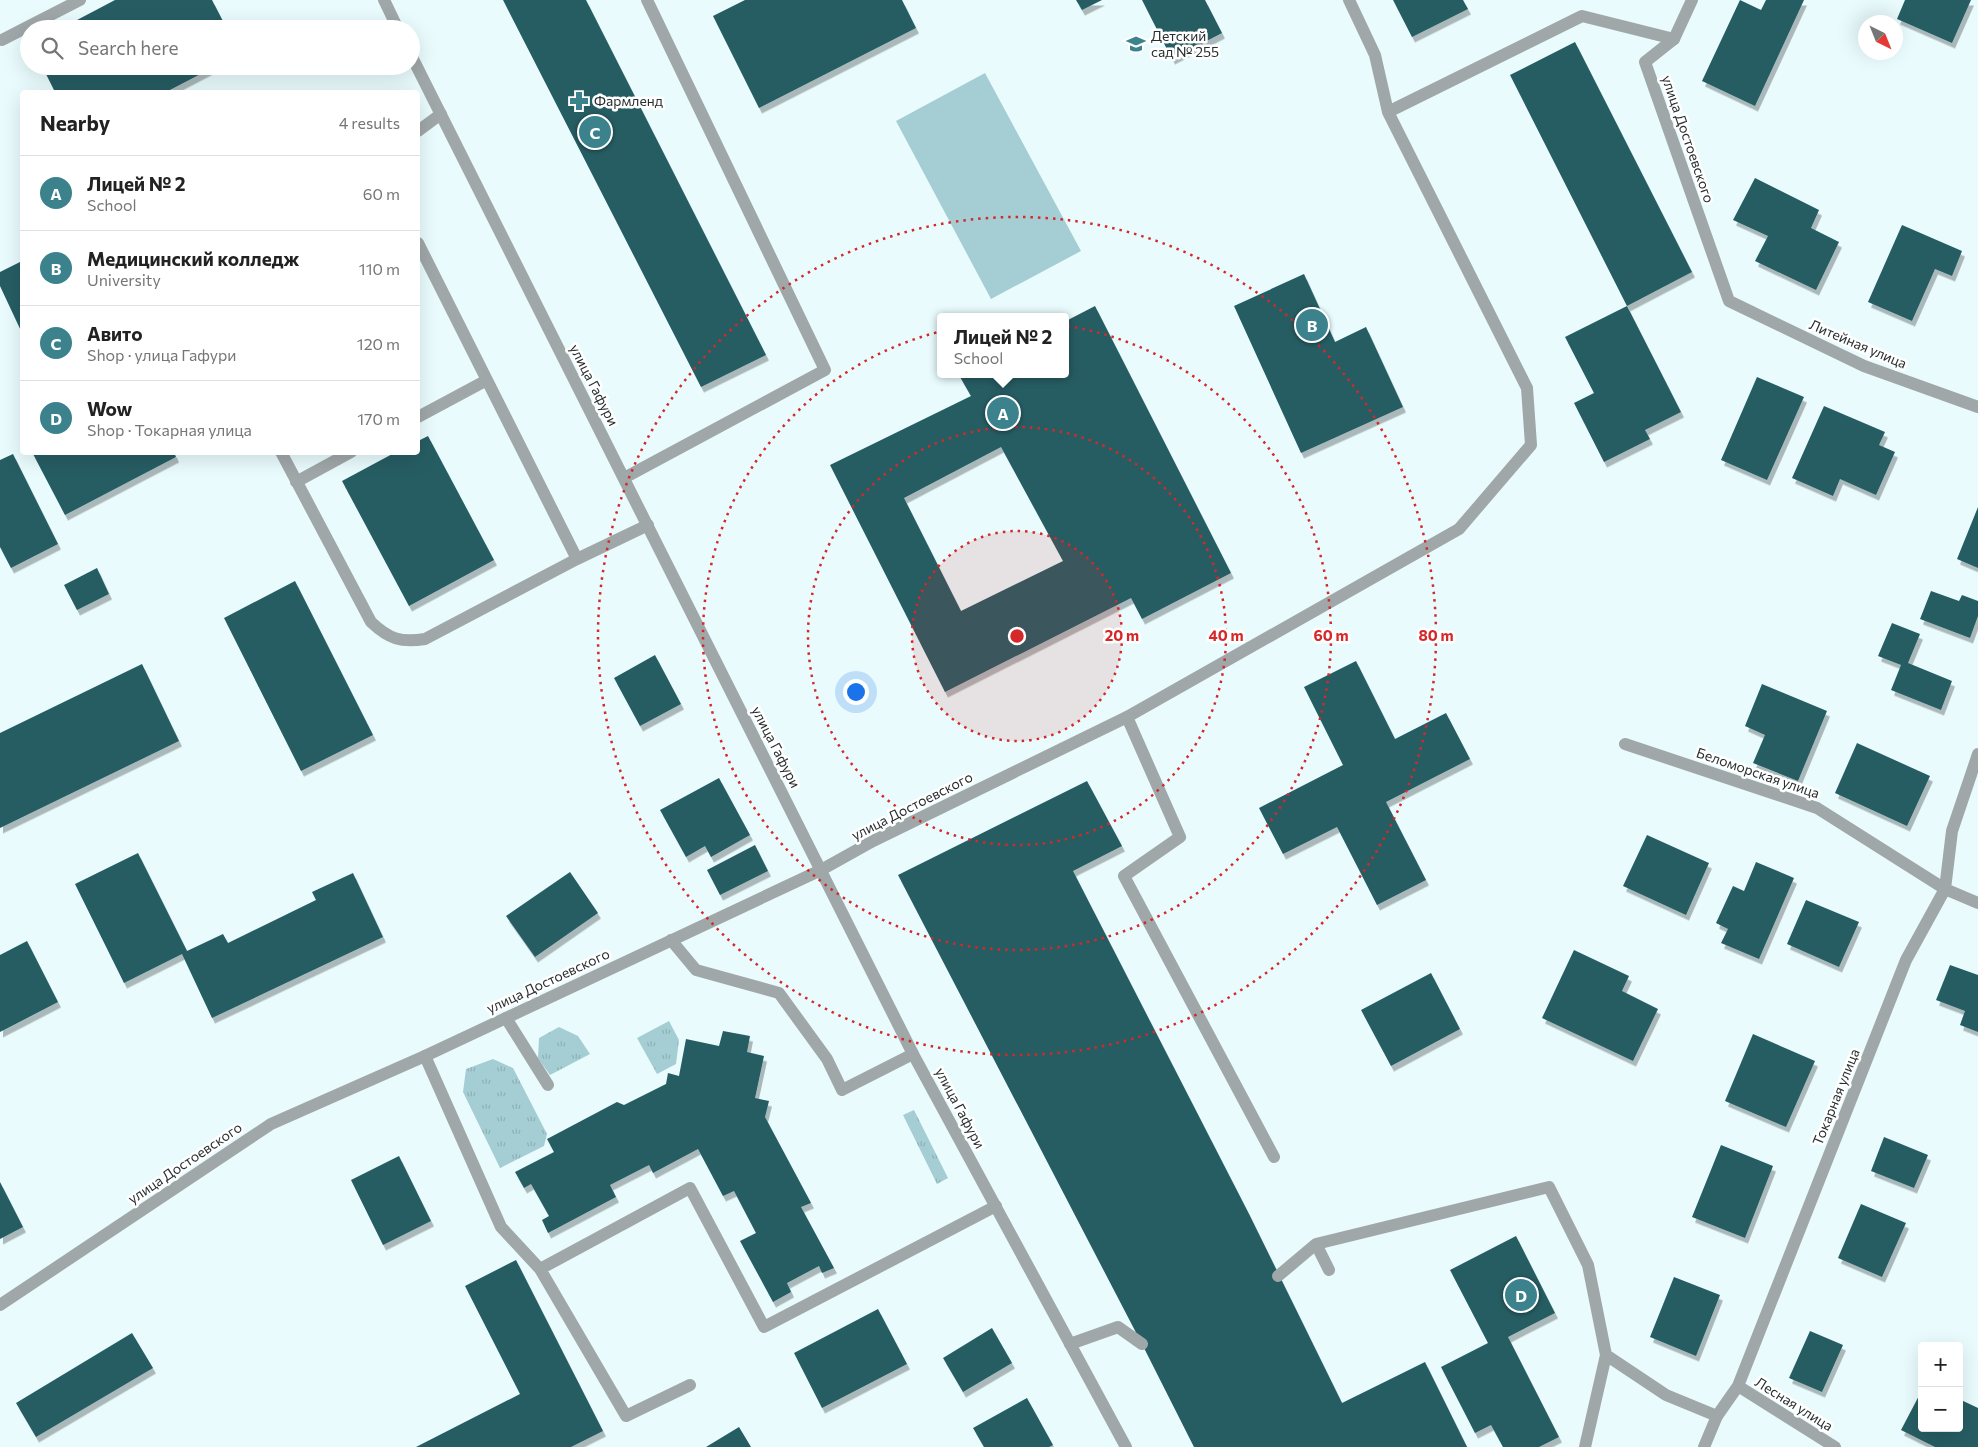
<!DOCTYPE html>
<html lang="en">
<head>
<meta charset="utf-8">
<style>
  :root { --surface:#fff; --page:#f6f6f6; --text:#222; --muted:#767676; --line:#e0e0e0; --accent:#3c828c }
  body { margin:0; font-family:Commissioner,sans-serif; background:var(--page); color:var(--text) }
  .controls { position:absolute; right:15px; bottom:15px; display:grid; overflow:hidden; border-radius:5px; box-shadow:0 5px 20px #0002 }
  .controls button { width:45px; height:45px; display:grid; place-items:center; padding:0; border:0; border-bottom:1px solid var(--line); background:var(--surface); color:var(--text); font:25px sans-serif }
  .compass { position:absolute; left:1858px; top:15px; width:45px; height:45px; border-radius:50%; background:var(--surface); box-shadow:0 5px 20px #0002; rotate:137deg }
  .you { position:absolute; left:855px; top:691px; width:18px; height:18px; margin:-12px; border:4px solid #fff; border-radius:50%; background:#1a73e8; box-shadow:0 0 0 8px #1a73e833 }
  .badge { display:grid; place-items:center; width:32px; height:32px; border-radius:50%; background:var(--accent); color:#fff; font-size:16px; font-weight:700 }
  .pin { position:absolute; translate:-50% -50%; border:2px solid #fff; box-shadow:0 1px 5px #0006 }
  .popup { position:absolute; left:937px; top:313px; width:132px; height:65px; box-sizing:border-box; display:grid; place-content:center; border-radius:5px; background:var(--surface); filter:drop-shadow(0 1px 4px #0005); font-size:16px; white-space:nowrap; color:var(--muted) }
  .popup b { font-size:19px; color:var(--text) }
  .popup::after { content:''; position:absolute; left:50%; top:100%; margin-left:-10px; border:10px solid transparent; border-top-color:var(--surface) }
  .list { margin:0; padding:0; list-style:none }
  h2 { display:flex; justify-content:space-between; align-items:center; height:65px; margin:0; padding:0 20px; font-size:21px }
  h2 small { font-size:16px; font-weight:400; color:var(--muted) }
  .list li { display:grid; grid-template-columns:32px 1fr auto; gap:15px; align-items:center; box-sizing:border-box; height:75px; padding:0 20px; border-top:1px solid var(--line) }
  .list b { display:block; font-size:19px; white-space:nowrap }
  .list p { margin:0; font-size:16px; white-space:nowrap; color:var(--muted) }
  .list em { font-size:16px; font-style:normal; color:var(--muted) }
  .icon { flex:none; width:28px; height:28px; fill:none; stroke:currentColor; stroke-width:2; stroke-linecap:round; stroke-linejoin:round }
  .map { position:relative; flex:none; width:1978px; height:1447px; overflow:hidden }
  .search { position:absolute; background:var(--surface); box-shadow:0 5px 20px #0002; left:20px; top:20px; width:400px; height:55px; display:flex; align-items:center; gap:12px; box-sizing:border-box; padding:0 18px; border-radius:28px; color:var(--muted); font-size:19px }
  .panel { position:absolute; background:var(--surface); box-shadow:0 5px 20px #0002; left:20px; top:90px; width:400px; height:365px; border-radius:5px }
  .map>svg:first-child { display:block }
  .grass { fill:url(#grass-tufts) }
  .garden { fill:#a4ced4 }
  .building { fill:#255d64; fill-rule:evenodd; filter:url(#shadow) }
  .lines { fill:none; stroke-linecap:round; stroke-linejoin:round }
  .lane { stroke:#a0a7a8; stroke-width:12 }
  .street { stroke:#a0a7a8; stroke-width:12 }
  .ring { fill:none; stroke:#d62828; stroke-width:2.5; stroke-dasharray:2.5 5 }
  .labels { text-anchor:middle; stroke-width:5; stroke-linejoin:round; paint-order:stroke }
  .poi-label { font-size:14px; fill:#282f30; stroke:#fff; text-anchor:start }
  .street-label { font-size:14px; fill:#282f30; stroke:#fff }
  .centre { fill:#d62828; stroke:#fff; stroke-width:2.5 }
  .ring-label { font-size:15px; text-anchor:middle; font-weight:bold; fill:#d62828; stroke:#fff; stroke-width:5; stroke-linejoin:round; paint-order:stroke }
</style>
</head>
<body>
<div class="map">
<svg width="1978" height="1447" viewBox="0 0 1978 1447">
  <defs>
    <pattern id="grass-tufts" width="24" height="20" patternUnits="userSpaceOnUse" patternTransform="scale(1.25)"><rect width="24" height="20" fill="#a4ced4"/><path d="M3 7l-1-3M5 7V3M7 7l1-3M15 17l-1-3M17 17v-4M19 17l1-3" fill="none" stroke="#8db1b6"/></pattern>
    <filter id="shadow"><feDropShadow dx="3" dy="5.5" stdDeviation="0" flood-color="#0004"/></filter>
  </defs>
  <rect width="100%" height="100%" fill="#e9fbfd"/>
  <!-- grass -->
  <path class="grass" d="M669,1021L679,1040L676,1064L657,1074L637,1038Z
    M559,1027L578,1036L590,1054L550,1075L538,1058L539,1038Z
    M493,1059L513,1068L547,1134L544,1146L500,1168L463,1092L466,1069Z
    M914,1110L948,1178L937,1184L903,1115Z"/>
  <!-- garden -->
  <path class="garden" d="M985,73L1081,251L991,299L896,121Z"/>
  <!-- building -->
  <path class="building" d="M115,0H212L227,29H60Z
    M503,0H586L766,355L701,387Z
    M745,0H902L916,28L759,108L713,16Z
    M1076,0H1102L1082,10Z
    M1142,0H1205L1222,33L1172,59Z
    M1393,0H1463L1468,9L1412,37Z
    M1740,0L1761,10L1766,0H1804L1755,106L1702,81Z
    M1905,0H1971L1952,43L1897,19Z
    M1575,42L1692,272L1627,306L1510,75Z
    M42,66H216L166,92H55Z
    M1755,178L1819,210L1811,228L1839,242L1816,290L1755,261L1768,236L1733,220Z
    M1902,225L1962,251L1952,276L1935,269L1912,321L1868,302Z
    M22,261V333L0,286V272Z
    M1304,274L1335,342L1366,327L1403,407L1301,453L1234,306Z
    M1095,306L1231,573L1142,619L1131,598L945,692L830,465L971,396L960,377L965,374H1066V321ZM1001,447L1063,561L961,611L904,498Z
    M1627,306L1681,412L1645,430L1650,439L1604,462L1574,403L1594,393L1565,337Z
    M1757,377L1804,397L1767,480L1721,460Z
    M1824,406L1885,432L1879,445L1895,452L1876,495L1840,479L1833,496L1792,478Z
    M428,436L494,560L409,606L342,481L396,452H418V441Z
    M32,452H174L176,457L65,515Z
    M13,454L58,544L11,568L0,547V460Z
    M1978,507V568L1957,559Z
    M97,568L109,594L77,610L64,585Z
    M295,581L373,735L301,771L224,618Z
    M1931,591L1959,601L1962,595L1978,601V616L1970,638L1920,619Z
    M1892,623L1920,634L1908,663L1952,681L1941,710L1891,690L1901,665L1878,656Z
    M655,655L681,704L640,726L614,678Z
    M1356,661L1395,739L1446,713L1470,759L1386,802L1426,880L1377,905L1337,827L1283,854L1259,808L1343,765L1304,687Z
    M142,664L179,741L0,828V733Z
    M1762,684L1827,711L1798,781L1753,763L1765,735L1745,726Z
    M1857,743L1930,776L1907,826L1835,793Z
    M719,778L750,835L711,857L705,846L686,857L660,810Z
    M1087,781L1122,846L1073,871L1249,1214L1342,1403L1425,1362L1467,1447H1194L1142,1344L898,875Z
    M1647,835L1709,863L1686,915L1623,886Z
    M755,845L768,871L720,895L707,870Z
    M138,853L187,951L223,934L228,943L316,900L312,892L353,873L383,937L212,1018L182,954L124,983L75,884Z
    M1756,862L1794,878L1759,959L1721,943L1728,929L1716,923L1733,886L1744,891Z
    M570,872L598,913L535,957L506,916Z
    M1806,900L1859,922L1839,967L1787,944Z
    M27,941L58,1002L0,1032V955Z
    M1574,950L1629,976L1622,991L1658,1009L1633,1061L1542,1018Z
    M1950,965L1978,975V1032L1960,1025L1965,1011L1936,1000Z
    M1431,973L1460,1029L1391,1066L1361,1010Z
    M723,1031L750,1036L747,1052L764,1056L755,1098L769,1101L765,1117L811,1203L801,1207L834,1268L822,1273L819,1266L787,1283L791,1292L773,1302L740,1241L756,1233L734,1191L723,1196L698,1149L653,1173L649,1165L610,1185L616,1197L548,1233L542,1220L549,1216L531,1184L524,1188L515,1172L554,1152L547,1139L617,1102L624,1105L666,1084L668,1073L679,1076L686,1039L719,1046Z
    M1753,1034L1815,1061L1786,1127L1725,1101Z
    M1884,1137L1928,1155L1914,1188L1871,1171Z
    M1721,1145L1773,1166L1745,1238L1692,1217Z
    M399,1156L431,1221L383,1245L351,1180Z
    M0,1182L23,1227L0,1239Z
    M1861,1204L1906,1223L1882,1277L1838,1258Z
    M1516,1236L1555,1313L1508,1337L1559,1437L1539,1447H1503L1491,1425L1475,1433L1441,1367L1488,1343L1450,1270Z
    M516,1260L603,1431L571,1447H416L520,1394L465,1286Z
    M1674,1277L1720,1295L1696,1356L1650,1337Z
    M878,1309L907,1364L822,1408L794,1353Z
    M992,1328L1012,1363L963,1392L943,1358Z
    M1810,1331L1843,1345L1822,1392L1789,1378Z
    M132,1333L153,1368L36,1437L16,1403Z
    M1922,1390V1428H1959V1399L1978,1408V1447H1935L1901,1430Z
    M1027,1398L1053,1445L1049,1447H984L973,1428Z
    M739,1427L751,1447H706Z"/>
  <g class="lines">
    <!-- lane -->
    <path class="lane" d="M1349,0L1375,55L1388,112
      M2,40L80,0
      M418,131L441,114
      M418,243L577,559
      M418,417L487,380
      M281,452L371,622C389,639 401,643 425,639L577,559L648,525
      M624,478L825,370L647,0
      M296,482L351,452
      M671,940L696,970L779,993L827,1059L842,1090L913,1054
      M506,1018L548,1085
      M425,1056L501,1227L540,1269L626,1416L690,1385
      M1274,1157L1124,876L1180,837L1127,717L1459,529L1531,445L1527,388L1388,112L1582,16L1674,39
      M1316,1244L1329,1270
      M540,1269L690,1188L764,1327L996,1206
      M1278,1276L1316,1244L1549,1187L1588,1265L1606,1355L1585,1447
      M1070,1344L1118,1327L1142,1344
      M1606,1355L1666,1395L1717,1416"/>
    <!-- street -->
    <path class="street" d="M384,0L398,29
      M1692,0L1674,39L1645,62L1729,301L1864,366L1978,407
      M411,55L913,1054L1126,1447
      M1625,744L1817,808L1945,889L1978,903
      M0,1305L271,1124L425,1056L821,870L873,841L1127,717
      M1738,1386L1835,1447
      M1704,1447L1717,1416L1738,1386L1906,960L1945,889L1952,831L1978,754"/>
  </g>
  <!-- distance rings -->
  <circle cx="1017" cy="636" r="105" fill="#d62828" fill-opacity=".12"/>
  <g class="ring">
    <circle cx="1017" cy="636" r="105"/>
    <circle cx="1017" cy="636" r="209"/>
    <circle cx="1017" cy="636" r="314"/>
    <circle cx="1017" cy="636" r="419"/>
  </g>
  <!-- icons -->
  <defs>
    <g id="school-bare" transform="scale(1.5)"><path d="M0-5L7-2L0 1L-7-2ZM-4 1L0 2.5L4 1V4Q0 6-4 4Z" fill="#3c828c" stroke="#fff" stroke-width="2.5" paint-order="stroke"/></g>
    <g id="pharmacy-bare" transform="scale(1.5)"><path d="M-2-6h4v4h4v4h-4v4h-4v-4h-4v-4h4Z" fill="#3c828c" stroke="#fff" stroke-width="2.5" paint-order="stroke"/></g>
  </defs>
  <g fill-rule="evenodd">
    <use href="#school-bare" x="1136" y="44"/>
    <use href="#pharmacy-bare" x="579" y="101"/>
  </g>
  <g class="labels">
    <!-- poi labels -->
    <g class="poi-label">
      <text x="1151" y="41">Детский<tspan x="1151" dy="16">сад № 255</tspan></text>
      <text x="594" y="106">Фармленд</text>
    </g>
    <!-- street labels -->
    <g class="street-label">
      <text transform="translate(1688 139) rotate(71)" y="5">улица Достоевского</text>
      <text transform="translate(1858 344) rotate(23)" y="5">Литейная улица</text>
      <text transform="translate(594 385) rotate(63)" y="5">улица Гафури</text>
      <text transform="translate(776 747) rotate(63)" y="5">улица Гафури</text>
      <text transform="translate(1758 773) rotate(19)" y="5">Беломорская улица</text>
      <text transform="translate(912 806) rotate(-27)" y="5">улица Достоевского</text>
      <text transform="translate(548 981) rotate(-25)" y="5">улица Достоевского</text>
      <text transform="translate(1836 1097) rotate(-68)" y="5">Токарная улица</text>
      <text transform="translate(960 1108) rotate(62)" y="5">улица Гафури</text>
      <text transform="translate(185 1163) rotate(-34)" y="5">улица Достоевского</text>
      <text transform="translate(1794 1404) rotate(32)" y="5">Лесная улица</text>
    </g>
  </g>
  <circle cx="1017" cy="636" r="8" class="centre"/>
  <g class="ring-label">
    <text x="1122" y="641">20 m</text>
    <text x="1226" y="641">40 m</text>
    <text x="1331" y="641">60 m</text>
    <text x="1436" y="641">80 m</text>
  </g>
</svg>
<div class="controls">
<button>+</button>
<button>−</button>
</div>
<svg class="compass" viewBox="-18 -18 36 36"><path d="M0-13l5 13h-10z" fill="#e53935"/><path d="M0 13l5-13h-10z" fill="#767676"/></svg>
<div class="you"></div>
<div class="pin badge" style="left:1003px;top:413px">A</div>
<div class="popup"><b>Лицей № 2</b>School</div>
<div class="pin badge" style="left:1312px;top:325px">B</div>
<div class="pin badge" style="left:595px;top:132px">C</div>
<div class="pin badge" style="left:1521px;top:1295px">D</div>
<div class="search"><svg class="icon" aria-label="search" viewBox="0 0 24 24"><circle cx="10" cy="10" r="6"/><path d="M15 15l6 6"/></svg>Search here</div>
<section class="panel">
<h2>Nearby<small>4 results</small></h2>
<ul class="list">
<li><span class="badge">A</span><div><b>Лицей № 2</b><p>School</p></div><em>60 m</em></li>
<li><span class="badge">B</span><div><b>Медицинский колледж</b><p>University</p></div><em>110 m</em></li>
<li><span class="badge">C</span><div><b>Авито</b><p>Shop · улица Гафури</p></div><em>120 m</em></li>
<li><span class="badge">D</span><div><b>Wow</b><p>Shop · Токарная улица</p></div><em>170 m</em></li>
</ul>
</section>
</div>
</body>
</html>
